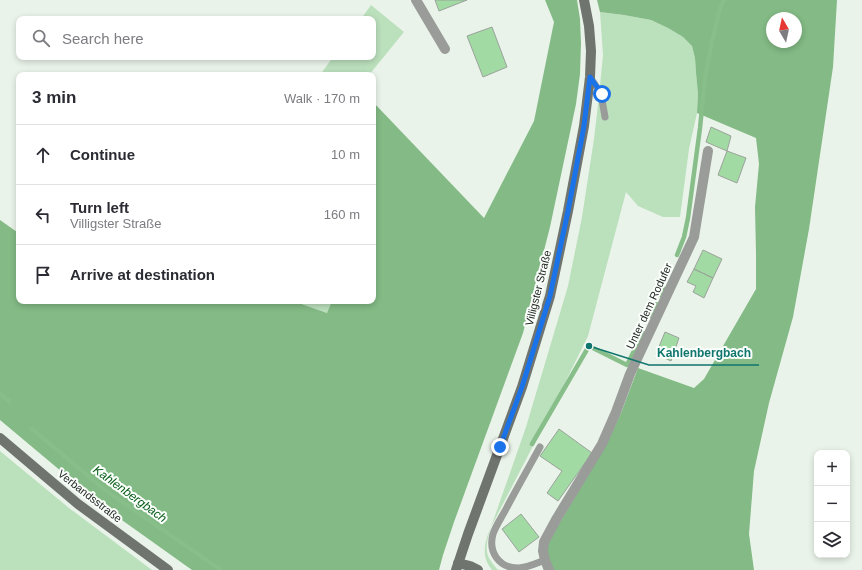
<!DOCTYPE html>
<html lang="en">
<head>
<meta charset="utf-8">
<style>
  :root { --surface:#fff; --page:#f7f7f7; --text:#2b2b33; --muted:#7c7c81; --line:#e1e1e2 }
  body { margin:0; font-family:Arial,sans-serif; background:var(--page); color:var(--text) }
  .controls { position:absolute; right:12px; bottom:12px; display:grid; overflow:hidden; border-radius:8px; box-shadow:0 2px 6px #0003 }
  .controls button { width:36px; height:36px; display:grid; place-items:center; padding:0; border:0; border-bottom:1px solid var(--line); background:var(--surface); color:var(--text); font:20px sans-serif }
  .compass { position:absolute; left:766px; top:12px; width:36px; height:36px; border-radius:50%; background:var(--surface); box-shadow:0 2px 6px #0003; rotate:351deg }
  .stop { position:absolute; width:12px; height:12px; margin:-9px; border:3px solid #1a73e8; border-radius:50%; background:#fff }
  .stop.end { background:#1a73e8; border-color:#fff; box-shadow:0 1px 4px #0008 }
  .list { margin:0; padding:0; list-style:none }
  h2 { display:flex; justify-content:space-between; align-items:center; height:52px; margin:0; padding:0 16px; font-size:17px }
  h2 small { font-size:13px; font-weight:400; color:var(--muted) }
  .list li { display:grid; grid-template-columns:26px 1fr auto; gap:12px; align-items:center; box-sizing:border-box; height:60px; padding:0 16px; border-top:1px solid var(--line) }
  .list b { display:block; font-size:15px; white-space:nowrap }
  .list p { margin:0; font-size:13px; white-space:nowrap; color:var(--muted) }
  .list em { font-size:13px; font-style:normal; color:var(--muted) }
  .icon { flex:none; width:22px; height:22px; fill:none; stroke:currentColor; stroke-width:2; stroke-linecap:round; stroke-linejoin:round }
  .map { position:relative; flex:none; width:862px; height:570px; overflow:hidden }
  .search { position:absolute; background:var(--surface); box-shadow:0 2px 6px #0003; left:16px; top:16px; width:360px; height:44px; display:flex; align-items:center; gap:10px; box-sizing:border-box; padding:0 14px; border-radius:8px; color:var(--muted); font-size:15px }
  .panel { position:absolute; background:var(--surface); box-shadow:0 2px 6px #0003; left:16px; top:72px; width:360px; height:232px; border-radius:8px }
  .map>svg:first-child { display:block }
  .green { fill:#bbe0bc }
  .forest { fill:#83ba85; fill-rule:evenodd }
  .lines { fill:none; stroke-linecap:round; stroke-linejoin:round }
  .stream { stroke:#87be89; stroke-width:4.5 }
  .building { fill:#a1daa3; stroke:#9ba39b }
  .service { stroke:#999c99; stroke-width:7 }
  .minor { stroke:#999c99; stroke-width:10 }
  .secondary { stroke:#6f746f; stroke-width:10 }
  .route { stroke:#1a73e8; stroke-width:5 }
  .labels { text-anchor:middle; stroke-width:4; stroke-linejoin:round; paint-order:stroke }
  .street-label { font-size:11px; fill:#1e221e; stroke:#fbfffb }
  .water-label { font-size:12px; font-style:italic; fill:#095d1b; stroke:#fbfffb }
  .leader { fill:none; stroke:#0f766e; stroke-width:1.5 }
  .callout-dot { fill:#0f766e; stroke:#fbfffb; stroke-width:1.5 }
  .callout-label { font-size:12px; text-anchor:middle; font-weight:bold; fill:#0f766e; stroke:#fbfffb; stroke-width:4; stroke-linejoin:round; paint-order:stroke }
</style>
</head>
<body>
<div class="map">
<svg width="862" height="570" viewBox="0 0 862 570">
  <rect width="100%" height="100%" fill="#eaf3ea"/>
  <!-- green -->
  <path class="green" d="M371,5L404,32L369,75H320L333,57H373V19H361Z
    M600,12L624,15L651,20L668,28L683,37L692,46L695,58L696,73L698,94L697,113L689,149L680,217H663L638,206L626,192L588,336L550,413L491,527C488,537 484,549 489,558C491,562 494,565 497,569L499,570H492C490,567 488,565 487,562C482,551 486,538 491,527L526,427L568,286L582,217L594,139L599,96L603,55Z
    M293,301H332L327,313Z
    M0,451L69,508L152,570H0Z"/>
  <!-- forest -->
  <path class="forest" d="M545,0H577L580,19L581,43L580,74L576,104L550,227L523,333L454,522L443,555L439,570H192L105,508L0,420V220L17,232L19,233V301H293L327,313L332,301H373V102L484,218L534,121L554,22Z
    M597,0H837L833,67L809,229L793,317L769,403L754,471L749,534L754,570H553L548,558L547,544L605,447L621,413L638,368L694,388L704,379L756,289V254L755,207L759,164L756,138L697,113L698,94L696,73L695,58L692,46L683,37L668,28L651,20L624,15L600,12ZM772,18H796V42H772Z"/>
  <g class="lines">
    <!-- stream -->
    <path class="stream" d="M677,255L684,237L688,218L700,128L705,78L712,42L720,8L724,0
      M660,295L663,288
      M651,316L656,304
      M0,394L9,401
      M32,429L105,490L221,570
      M532,444L589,346L627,365L643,333"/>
  </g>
  <!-- building -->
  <path class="building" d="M435,0H467L439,11Z
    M492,27L507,67L483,77L467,36Z
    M711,127L731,136L727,151L706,142Z
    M727,151L746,158L737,183L718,175Z
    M703,250L722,259L713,278L694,269Z
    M694,269L713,278L704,298L693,292L696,286L687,282Z
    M665,332L679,338L671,361L656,354Z
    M559,429L592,453L558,501L547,493L562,471L540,456Z
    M521,514L539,537L519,552L502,529Z"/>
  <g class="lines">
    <!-- service -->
    <path class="service" d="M590,77L601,94L605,117
      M540,447C529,467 517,488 506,509C502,517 496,525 493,534C488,552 499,568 518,568C527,568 537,563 545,560"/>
    <!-- minor -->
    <path class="minor" d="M416,0L445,49
      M549,570L545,560L543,551L544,542L557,518L602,444L616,412L630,374L694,237L708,151"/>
    <!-- secondary -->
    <path class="secondary" d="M0,438L78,504L168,570
      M458,563L470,566L478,570
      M456,570L468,534L522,387L550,296L568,211L584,126L590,77L591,51L589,26L584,0"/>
  </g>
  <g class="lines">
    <!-- route -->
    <path class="route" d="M500,447L522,387L550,296L568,211L584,126L590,77L602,94"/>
  </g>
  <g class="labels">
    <!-- street labels -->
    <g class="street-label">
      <text transform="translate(538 288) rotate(-76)" y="4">Villigster Straße</text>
      <text transform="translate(649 306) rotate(-65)" y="4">Unter dem Rodufer</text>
      <text transform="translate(90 496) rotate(38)" y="4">Verbandsstraße</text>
    </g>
    <!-- water labels -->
    <g class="water-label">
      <text transform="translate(130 494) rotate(36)" y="4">Kahlenbergbach</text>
    </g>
  </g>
  <!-- callouts -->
  <path class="leader" d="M589 346L649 365H759"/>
  <circle class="callout-dot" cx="589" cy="346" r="4"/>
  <g class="callout-label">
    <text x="704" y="357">Kahlenbergbach</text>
  </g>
</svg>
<div class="controls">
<button>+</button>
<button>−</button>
<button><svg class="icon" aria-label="layers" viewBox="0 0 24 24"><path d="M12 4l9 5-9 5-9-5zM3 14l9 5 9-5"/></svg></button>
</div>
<svg class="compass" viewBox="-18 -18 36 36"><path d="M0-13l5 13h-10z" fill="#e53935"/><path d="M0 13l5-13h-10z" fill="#7c7c81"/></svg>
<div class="stop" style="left:602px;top:94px"></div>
<div class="stop end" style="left:500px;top:447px"></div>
<div class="search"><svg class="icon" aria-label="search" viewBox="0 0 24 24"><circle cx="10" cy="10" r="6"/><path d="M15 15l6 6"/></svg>Search here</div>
<section class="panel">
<h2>3 min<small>Walk · 170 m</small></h2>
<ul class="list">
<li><svg class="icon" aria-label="ahead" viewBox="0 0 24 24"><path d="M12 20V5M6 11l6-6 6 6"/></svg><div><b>Continue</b></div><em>10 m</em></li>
<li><svg class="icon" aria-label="left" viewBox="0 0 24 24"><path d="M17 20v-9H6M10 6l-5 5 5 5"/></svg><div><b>Turn left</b><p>Villigster Straße</p></div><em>160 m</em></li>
<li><svg class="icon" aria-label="arrive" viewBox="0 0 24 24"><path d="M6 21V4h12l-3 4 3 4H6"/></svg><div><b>Arrive at destination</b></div></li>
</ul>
</section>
</div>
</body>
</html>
